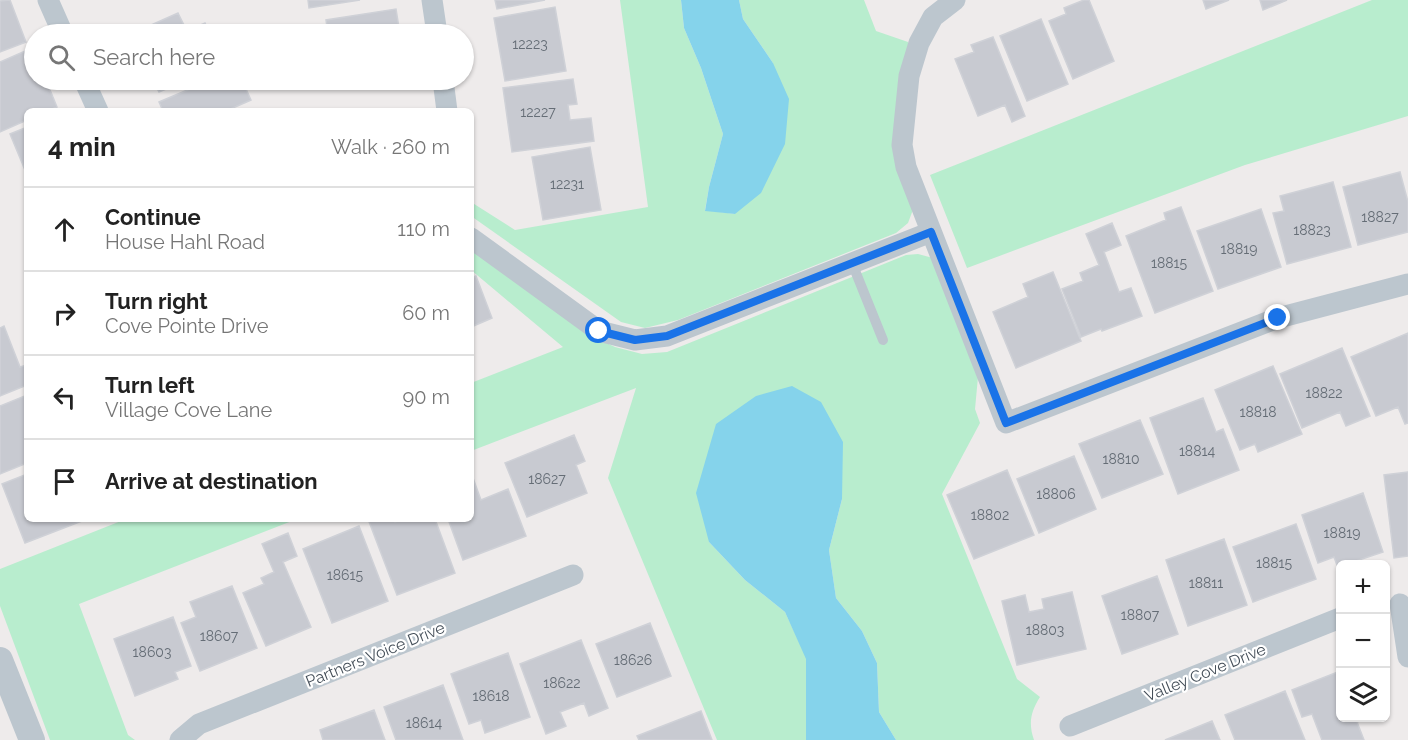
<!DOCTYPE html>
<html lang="en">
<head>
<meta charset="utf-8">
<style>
  :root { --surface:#fff; --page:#f2f2f2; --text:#222; --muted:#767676; --line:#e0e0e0 }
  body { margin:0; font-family:Raleway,sans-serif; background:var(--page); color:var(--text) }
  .controls { position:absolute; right:18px; bottom:18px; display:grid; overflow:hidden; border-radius:9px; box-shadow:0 2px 4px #0004 }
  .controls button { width:54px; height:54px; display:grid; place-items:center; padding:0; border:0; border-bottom:2px solid var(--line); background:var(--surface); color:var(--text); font:30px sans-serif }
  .stop { position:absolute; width:18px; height:18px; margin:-14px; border:4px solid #1a73e8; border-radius:50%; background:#fff }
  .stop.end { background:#1a73e8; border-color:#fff; box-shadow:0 2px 6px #0008 }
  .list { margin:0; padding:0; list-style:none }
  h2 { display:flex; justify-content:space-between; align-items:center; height:78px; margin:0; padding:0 24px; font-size:26px }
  h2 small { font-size:20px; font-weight:400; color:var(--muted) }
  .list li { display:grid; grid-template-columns:39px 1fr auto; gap:18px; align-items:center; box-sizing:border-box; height:84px; padding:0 24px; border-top:2px solid var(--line) }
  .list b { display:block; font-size:22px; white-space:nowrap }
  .list p { margin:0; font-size:20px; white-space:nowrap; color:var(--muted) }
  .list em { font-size:20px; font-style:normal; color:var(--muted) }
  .icon { flex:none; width:33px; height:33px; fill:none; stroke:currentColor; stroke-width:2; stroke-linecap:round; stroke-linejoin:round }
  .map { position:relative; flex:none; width:1408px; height:740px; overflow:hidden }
  .search { position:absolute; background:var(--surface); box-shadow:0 2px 4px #0004; left:24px; top:24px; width:450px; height:66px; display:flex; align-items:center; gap:15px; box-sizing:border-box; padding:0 21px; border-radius:33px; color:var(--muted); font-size:22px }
  .panel { position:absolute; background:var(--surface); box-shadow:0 2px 4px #0004; left:24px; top:108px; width:450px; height:414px; border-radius:9px }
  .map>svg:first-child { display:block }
  .green { fill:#b8edce }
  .water { fill:#85d3eb }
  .building { fill:#c8cad1; stroke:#cfd1d7; stroke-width:1.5 }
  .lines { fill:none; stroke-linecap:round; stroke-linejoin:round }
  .service { stroke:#bcc6ce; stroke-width:10 }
  .minor { stroke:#bcc6ce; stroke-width:21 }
  .tertiary { stroke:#bcc6ce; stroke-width:26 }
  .route { stroke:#1a73e8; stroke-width:8 }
  .labels { text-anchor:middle; stroke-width:4.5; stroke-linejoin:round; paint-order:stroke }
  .number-label { font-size:14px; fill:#656d76 }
  .street-label { font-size:16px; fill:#444e58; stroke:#fff }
</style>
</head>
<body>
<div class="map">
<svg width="1408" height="740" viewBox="0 0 1408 740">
  <rect width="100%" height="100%" fill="#eeebeb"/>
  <!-- green -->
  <path class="green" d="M620,0H681L684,28L701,68L723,134L709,187L705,210L735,214L773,63L743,19L739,0H864L876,31L908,42L914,207L908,223L896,233L678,320L645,328L621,322L471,216V202L515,230L648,207Z
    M1372,0H1408V116L1245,165L967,268L930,175Z
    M471,248L590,335L615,347L642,354L667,352L906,255L918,254L933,258L978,377L975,409L980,423L942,494L1017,679L1040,697C1031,711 1028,723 1034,740H896L879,712L877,663L862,631L836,598L829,550L842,499L709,542L745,580L785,612L807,659L806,740H717L608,478L636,388L471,451V383L563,347L471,270Z
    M126,519H297L79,604L128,735L135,740H50L0,606V569Z"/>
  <!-- water -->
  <path class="water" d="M681,0H739L743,19L773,63L789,99L785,144L761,193L735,214L705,211L709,187L723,134L701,68L684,28Z
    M792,386L821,402L843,442L842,499L829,550L836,598L862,631L877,663L879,712L896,740H806V659L785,612L745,580L709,542L696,493L716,424L756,396Z"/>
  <!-- building -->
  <path class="building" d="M10,0L26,42L0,52V1Z
    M308,0H360L309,8Z
    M495,0H545L497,9Z
    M1084,0H1089L1114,61L1073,79L1049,21L1066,14L1064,8Z
    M1203,0H1229L1206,9Z
    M1260,0H1287L1263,10Z
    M555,7L566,71L505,81L494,18Z
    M396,9L400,34H328L326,20Z
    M178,13L187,31L205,23L210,34H131Z
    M1041,19L1068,84L1027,101L1000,36Z
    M993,37L1025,116L1012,122L1005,105L978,116L955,59L974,52L971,45Z
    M32,48L34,54V80H46L57,107L47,111H27V120L0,132V62Z
    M573,79L577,104L568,105L570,120L591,118L594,141L512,152L503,88Z
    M153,80H185V81L159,92Z
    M211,80H242L251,100L226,111H163L159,102Z
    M27,127V175L10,134Z
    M590,147L601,210L543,220L532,157Z
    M1400,172L1408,202V232L1358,245L1343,187Z
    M1333,182L1351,247L1287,264L1273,213L1284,211L1280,196Z
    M1181,207L1213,291L1155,313L1126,236L1166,220L1164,213Z
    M1261,209L1281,267L1218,289L1197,231Z
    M1112,223L1121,245L1104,252L1119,292L1131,288L1142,316L1102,331L1101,329L1081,337L1062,289L1083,281L1080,273L1099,265L1086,234Z
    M1053,272L1081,341L1016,368L993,312L1028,297L1023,284Z
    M476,276L492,318L471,327V278Z
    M4,326L20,367L27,365V385L0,396V328Z
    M1408,333V423L1405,424L1398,407L1376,416L1351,357Z
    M1342,348L1370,416L1346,426L1340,412L1302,428L1280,374Z
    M1273,366L1302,434L1258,452L1255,444L1240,450L1215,390Z
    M27,395V463L0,474V406Z
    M1203,398L1216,432L1223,429L1239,470L1178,494L1150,418Z
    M1140,420L1163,474L1102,498L1079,444Z
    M574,435L585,461L576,465L587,493L527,517L505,463Z
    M1074,456L1096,509L1039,533L1017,479Z
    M1007,470L1034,535L974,559L947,495Z
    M1408,472V556L1394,558L1384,475Z
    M27,474V519H87L25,543L2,484Z
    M473,478L481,500L508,489L526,536L463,560L448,519H471V479Z
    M1363,493L1383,552L1347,564H1340V567L1338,568L1334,557L1318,563L1302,515Z
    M368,519H394L395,522L403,519H435L455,573L397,595Z
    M1296,524L1316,579L1253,602L1233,547Z
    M359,526L388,601L332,623L303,549Z
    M288,533L297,556L283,562L311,627L266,646L243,593L264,584L261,578L274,572L262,544Z
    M1224,539L1247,605L1188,626L1166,560Z
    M1157,576L1178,634L1122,654L1102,596Z
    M232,586L257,648L200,671L181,623L196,617L190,602Z
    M1072,592L1086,649L1017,665L1002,601L1025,595L1029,612L1044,609L1042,599Z
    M173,617L191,666L175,672L178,679L135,696L114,639Z
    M650,623L671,676L617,697L596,644Z
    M581,640L608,708L589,716L584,703L560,712L566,726L546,734L520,664Z
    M508,653L530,717L485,733L481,720L469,724L451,674Z
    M1340,671V718H1368L1357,722L1364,740H1322L1312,714L1302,717L1292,690Z
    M443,685L463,740H396L384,707Z
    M1285,691L1305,740H1235L1225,715Z
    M374,710L385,740H323L320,730Z
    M701,711L712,740H639L637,736Z
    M1212,721L1220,740H1165Z"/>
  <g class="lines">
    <!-- service -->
    <path class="service" d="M852,263L883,340"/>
    <!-- minor -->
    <path class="minor" d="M48,0L63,34
      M432,0L437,34
      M955,0L933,17L919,43L909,76L902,145L906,167L1006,423L1278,318L1408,284
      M84,80L98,111
      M443,80L447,111
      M471,238L599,331L635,340L667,336L931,232
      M1400,604L1408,657
      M1070,726L1340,618
      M180,740L199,724L573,575"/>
    <!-- tertiary -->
    <path class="tertiary" d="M0,660L32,740"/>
  </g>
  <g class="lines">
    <!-- route -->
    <path class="route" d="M599,331L635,340L667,336L931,232L1006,423L1278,318"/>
  </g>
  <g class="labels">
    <!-- number labels -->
    <g class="number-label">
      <text x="530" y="49">12223</text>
      <text x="538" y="117">12227</text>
      <text x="567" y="189">12231</text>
      <text x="1380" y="222">18827</text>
      <text x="1312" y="235">18823</text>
      <text x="1239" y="254">18819</text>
      <text x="1169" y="268">18815</text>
      <text x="1324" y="398">18822</text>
      <text x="1258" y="417">18818</text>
      <text x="1197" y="456">18814</text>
      <text x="1121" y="464">18810</text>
      <text x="547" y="484">18627</text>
      <text x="1056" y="499">18806</text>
      <text x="990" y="520">18802</text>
      <text x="1342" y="538">18819</text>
      <text x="1274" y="568">18815</text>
      <text x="345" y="580">18615</text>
      <text x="1206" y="588">18811</text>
      <text x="1140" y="620">18807</text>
      <text x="1045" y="635">18803</text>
      <text x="219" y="641">18607</text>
      <text x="152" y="657">18603</text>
      <text x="633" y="665">18626</text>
      <text x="562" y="688">18622</text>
      <text x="491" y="701">18618</text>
      <text x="424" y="728">18614</text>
    </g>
    <!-- street labels -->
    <g class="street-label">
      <text transform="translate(375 654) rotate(-22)" y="6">Partners Voice Drive</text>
      <text transform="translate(1205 672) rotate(-22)" y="6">Valley Cove Drive</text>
    </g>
  </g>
</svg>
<div class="controls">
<button>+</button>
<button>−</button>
<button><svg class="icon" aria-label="layers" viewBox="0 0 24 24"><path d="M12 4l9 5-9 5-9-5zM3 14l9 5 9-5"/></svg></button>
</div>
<div class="stop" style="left:599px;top:331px"></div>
<div class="stop end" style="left:1278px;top:318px"></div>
<div class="search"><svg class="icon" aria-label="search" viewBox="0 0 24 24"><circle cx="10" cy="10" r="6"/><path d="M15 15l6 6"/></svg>Search here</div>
<section class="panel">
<h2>4 min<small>Walk · 260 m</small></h2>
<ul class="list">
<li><svg class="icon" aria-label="ahead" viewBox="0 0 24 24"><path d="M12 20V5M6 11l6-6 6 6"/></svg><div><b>Continue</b><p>House Hahl Road</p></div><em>110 m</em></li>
<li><svg class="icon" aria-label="right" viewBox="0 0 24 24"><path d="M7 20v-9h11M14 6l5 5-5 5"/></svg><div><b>Turn right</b><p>Cove Pointe Drive</p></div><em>60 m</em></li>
<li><svg class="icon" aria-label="left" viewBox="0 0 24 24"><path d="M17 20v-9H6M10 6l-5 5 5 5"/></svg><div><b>Turn left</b><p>Village Cove Lane</p></div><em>90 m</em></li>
<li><svg class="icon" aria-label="arrive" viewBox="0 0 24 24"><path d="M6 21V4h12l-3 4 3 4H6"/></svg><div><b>Arrive at destination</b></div></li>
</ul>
</section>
</div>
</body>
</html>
